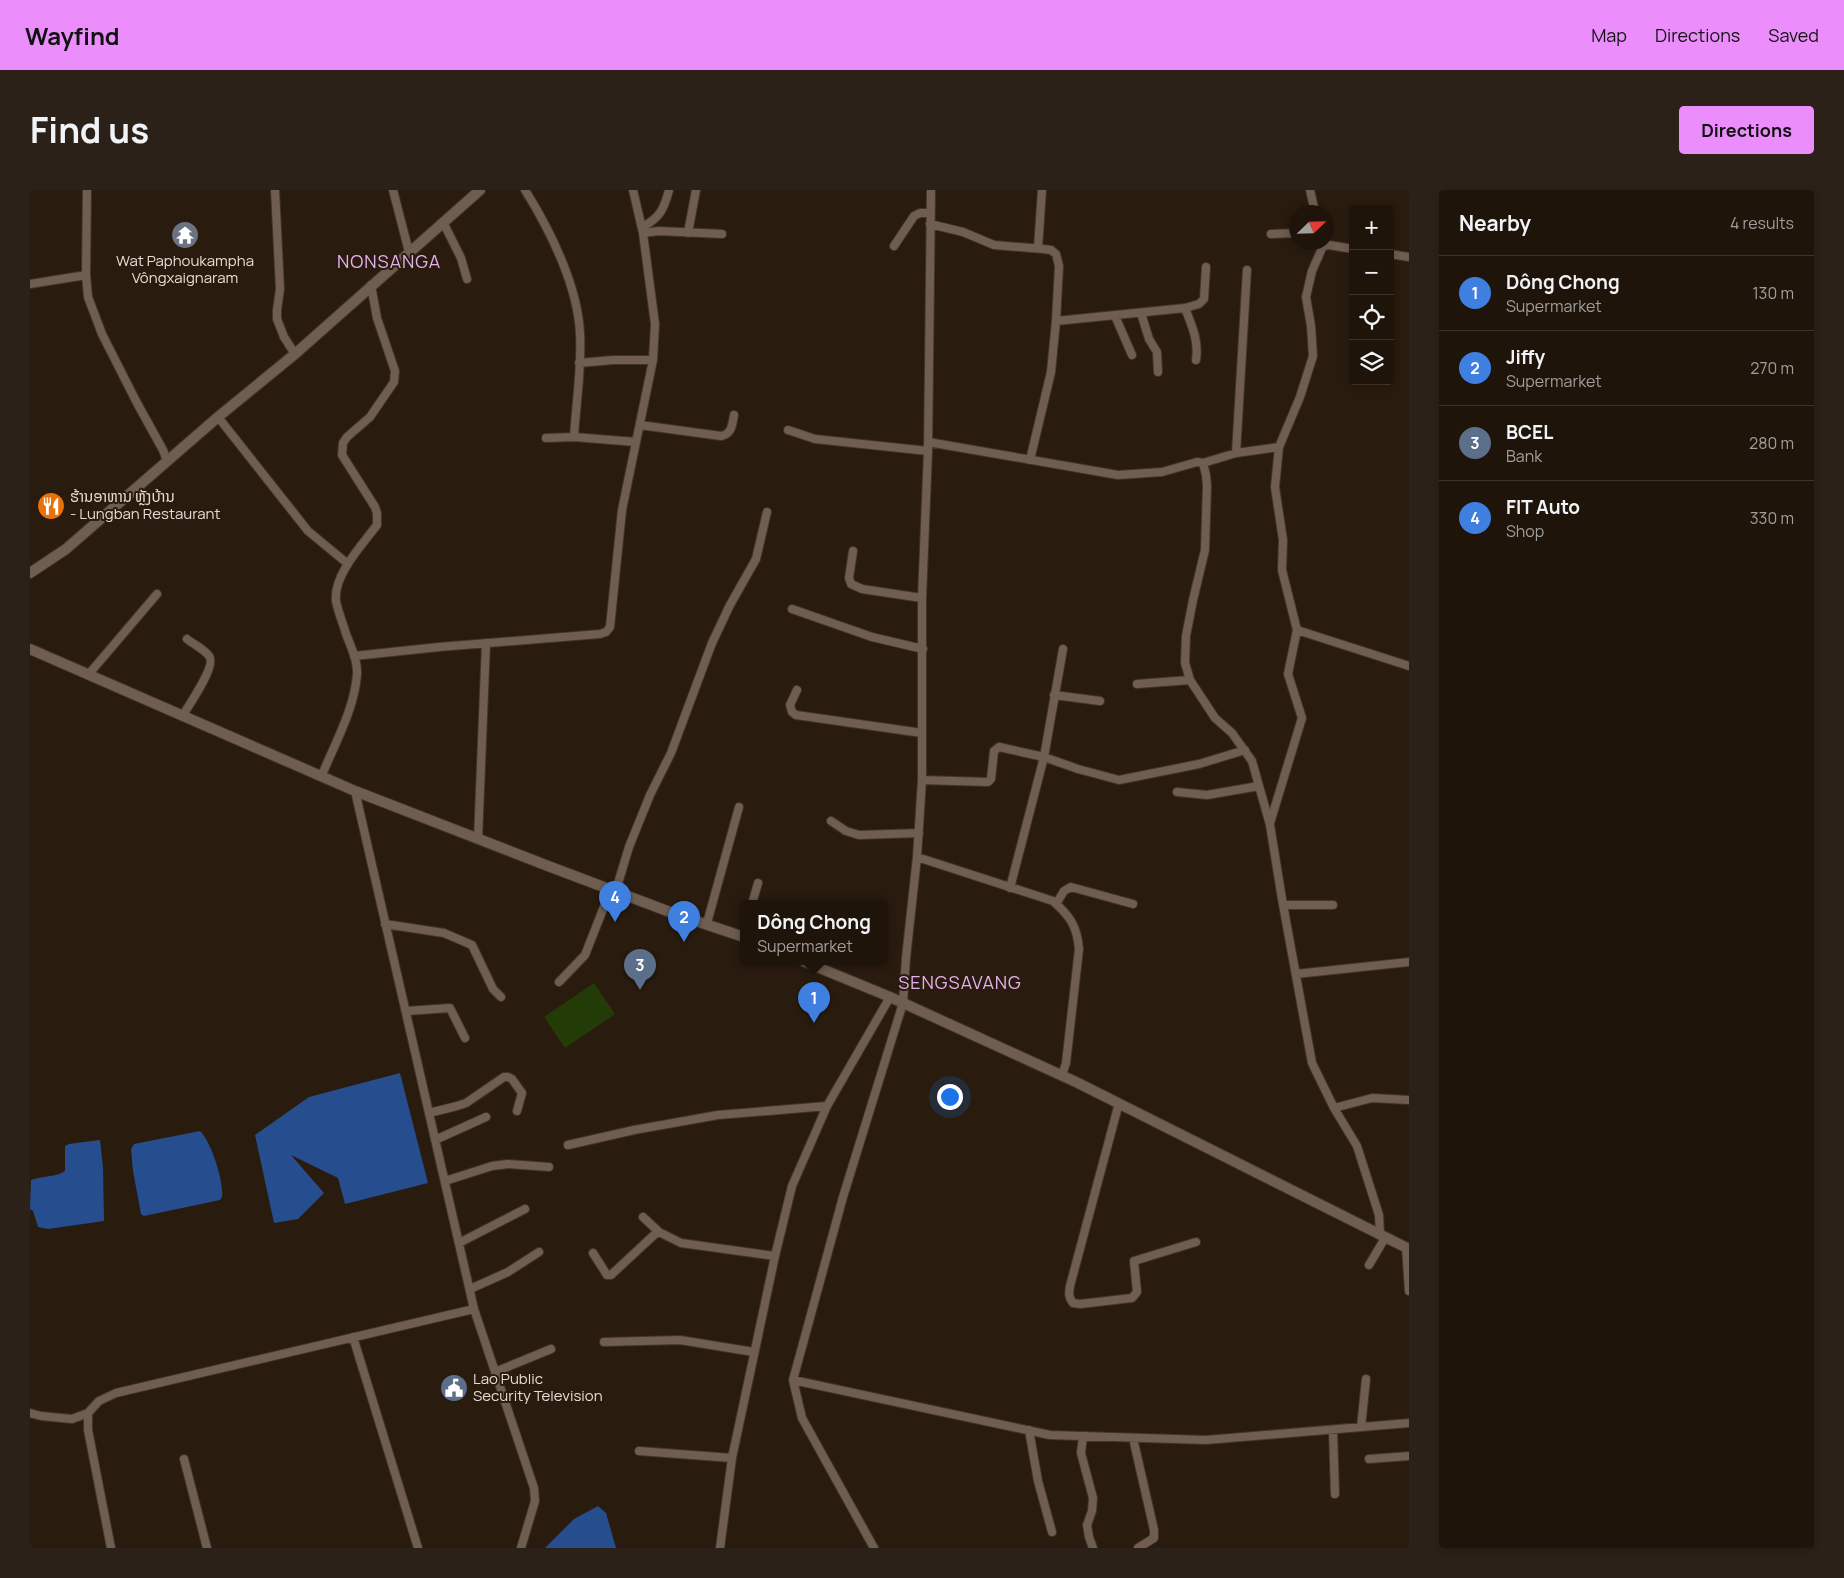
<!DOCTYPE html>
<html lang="en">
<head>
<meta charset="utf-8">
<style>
  :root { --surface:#1f140a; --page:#2c2118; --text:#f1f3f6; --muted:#a19e9c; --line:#3c332b; --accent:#eb8dfb }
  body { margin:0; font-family:Manrope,"Noto Sans Lao",sans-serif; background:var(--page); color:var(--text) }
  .controls { position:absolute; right:15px; top:15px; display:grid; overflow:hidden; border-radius:5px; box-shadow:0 2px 8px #0003 }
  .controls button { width:45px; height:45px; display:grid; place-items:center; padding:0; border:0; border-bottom:1px solid var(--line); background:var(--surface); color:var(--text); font:25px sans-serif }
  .compass { position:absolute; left:1259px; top:15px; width:45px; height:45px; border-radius:50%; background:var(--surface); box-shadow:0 2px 8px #0003; rotate:67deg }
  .you { position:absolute; left:919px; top:906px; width:18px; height:18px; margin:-12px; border:4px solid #fff; border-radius:50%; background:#1a73e8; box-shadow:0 0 0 8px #1a73e833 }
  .badge { display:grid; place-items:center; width:32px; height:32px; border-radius:50%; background:var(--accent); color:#fff; font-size:16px; font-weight:700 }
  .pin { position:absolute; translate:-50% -41px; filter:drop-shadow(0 1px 2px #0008) }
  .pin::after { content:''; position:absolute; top:26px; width:18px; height:15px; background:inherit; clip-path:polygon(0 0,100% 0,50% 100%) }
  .popup { position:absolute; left:710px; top:710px; width:148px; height:65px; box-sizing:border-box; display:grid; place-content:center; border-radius:5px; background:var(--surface); filter:drop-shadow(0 1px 4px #0005); font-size:16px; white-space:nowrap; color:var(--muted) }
  .popup b { font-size:19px; color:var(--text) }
  .popup::after { content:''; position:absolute; left:50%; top:100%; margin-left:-10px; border:10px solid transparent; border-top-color:var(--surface) }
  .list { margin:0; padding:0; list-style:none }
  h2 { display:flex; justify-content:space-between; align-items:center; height:65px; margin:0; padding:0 20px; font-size:21px }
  h2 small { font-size:16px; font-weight:400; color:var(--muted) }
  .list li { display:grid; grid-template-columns:32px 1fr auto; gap:15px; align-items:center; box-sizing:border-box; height:75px; padding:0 20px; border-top:1px solid var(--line) }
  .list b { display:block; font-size:19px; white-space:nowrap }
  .list p { margin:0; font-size:16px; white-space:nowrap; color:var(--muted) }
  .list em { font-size:16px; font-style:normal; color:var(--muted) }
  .icon { flex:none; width:28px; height:28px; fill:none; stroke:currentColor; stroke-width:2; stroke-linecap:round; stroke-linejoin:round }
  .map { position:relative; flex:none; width:1379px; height:1358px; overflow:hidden; border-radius:5px }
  header { display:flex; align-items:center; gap:30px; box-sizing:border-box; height:70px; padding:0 25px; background:var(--accent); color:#111 }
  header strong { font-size:24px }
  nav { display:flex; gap:28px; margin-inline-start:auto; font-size:18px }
  .intro { display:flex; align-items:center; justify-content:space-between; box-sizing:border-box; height:120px; padding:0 30px }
  h1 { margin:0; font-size:35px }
  .button { padding:12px 22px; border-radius:5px; background:var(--accent); color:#111; font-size:18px; font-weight:700 }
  main { display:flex; gap:30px; padding:0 30px }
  aside { flex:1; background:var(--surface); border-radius:5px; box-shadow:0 2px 8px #0003 }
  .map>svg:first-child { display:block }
  .green { fill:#233c07 }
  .water { fill:#264e8f }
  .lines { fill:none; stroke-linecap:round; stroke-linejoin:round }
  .street-casing { stroke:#40352e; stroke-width:10 }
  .secondary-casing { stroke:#40352e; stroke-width:12 }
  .street { stroke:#6f5e4f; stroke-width:8 }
  .secondary { stroke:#6f5e4f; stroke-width:10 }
  .labels { text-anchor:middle; stroke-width:4; stroke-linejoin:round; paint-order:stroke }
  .poi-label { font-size:15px; fill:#e5dbd3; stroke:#291b0e; text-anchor:start }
  .quarter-label { font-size:18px; letter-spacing:1px; fill:#e5b1ed; stroke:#291b0e }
</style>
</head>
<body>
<header>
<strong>Wayfind</strong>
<nav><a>Map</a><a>Directions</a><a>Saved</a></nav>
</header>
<div class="intro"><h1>Find us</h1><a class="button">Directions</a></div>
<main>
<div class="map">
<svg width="1379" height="1358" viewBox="0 0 1379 1358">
  <rect width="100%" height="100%" fill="#291b0e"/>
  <!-- green -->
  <path class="green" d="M564,793L585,824L535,858L514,827Z"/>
  <!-- water -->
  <path class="water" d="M370,883L398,993L315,1014L308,988L261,965L294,1003L268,1029L244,1033L225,945L279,907Z
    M170,941C181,951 194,992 192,1007L190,1010L114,1026L111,1024L103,981L101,959L104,954Z
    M70,950L73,977L74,1031L18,1039L8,1037L3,1021L0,1019L1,990C12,986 26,987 35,981V956L39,954Z
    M568,1316L576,1323L586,1358H515L544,1329Z"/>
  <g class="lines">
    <!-- street casing -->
    <g class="street-casing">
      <path id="street" d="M57,0L56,85L58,107L72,144L107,213L133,260L137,271
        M245,0L250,99L247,120V129L254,147L265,164
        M363,0L379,62
        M495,0C520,40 548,96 550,144C552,178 546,213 544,247
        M1280,0L1285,22
        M413,32L431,68L437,89
        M900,34L933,42L964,55L1013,59L1021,60L1026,64L1029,76L1026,131L1021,182L1000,270
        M612,37C630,28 634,19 639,0
        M613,43L629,41L692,44
        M658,43L666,0
        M1241,44L1266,43
        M864,56L884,26L890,23H900
        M1008,58L1012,0
        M1360,64L1379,67
        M0,94L56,85
        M1155,118C1162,136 1169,151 1166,170
        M1111,123L1119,149L1127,162L1128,182
        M1085,126L1102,165
        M1026,131L1155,118L1169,114L1174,109L1176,77
        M549,173L583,170H623
        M188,227L278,341L318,374
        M610,235L691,246C702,244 702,235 704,225
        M758,240L785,249L898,261
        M516,248L544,247L606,252
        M898,252L1088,285L1132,282L1167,272L1173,273L1206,263L1249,257
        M1206,263L1217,80
        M1173,273L1176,285L1177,296L1175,360L1163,410L1156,446L1155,473L1160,490L1185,528L1202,543L1222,571L1240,635L1252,709L1282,873L1304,918L1327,956L1349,1025L1350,1045
        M823,361L819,388L821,394L832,399L892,408
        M762,419L842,447L893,459
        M1267,440L1379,476
        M324,466L409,457L570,444L576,442L580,437L592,320L623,170L625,134L613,43L603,0
        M58,485L127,404
        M1107,494L1160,490
        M767,500L760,515L762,522L766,525L892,543
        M1024,505L1070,511
        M153,525C159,515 187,475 179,466C174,459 163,454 157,449
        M292,585C305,553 324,520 327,485C328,471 321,457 316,444C313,433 308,422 306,411C303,385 332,355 347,335V323L345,317L312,265L313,253L317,247L340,227L364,192L365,181L347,128L341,95
        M892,590L958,592L961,589L964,561L969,557L1014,567L1048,579L1089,590L1169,574L1215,560
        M325,601L444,1119L504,1298L505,1311L491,1358
        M1147,602L1177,605L1229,596
        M801,631L816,641L829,645L889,643
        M1240,633L1272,528L1258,484L1267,440L1252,380L1253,350L1245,297L1249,257L1270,207L1283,166L1281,136L1276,107L1282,81L1293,56L1299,55L1323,59
        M448,649L456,453
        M887,667L1023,711C1040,726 1047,736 1049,759L1036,873L1032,885
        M980,698L1014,567L1033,459
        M586,700L599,657L620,605L641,563L682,453L700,415L726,369L737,322
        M722,714L728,693
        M1026,714L1034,701L1041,697L1103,714
        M1253,715H1303
        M677,733L709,617
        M355,734L414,743L442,755L463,799L471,807
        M1266,784L1379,772
        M529,792L555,765L581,699
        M376,821L420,818L435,848
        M1089,913L1040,1096C1039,1103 1038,1107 1043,1113L1050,1114L1102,1108L1107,1102L1104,1071L1166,1052
        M1304,918L1342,908L1379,910
        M399,923L427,916L436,913L474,887H478L482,889L492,903L487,921
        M405,950L456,927
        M538,955L604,940L688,925L797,916
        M415,991L462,976L478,974L519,977
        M613,1027L629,1042L651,1053L745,1066
        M429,1053L495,1019
        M1376,1057L1379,1101
        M563,1063L577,1085H581L624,1045L629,1042
        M1339,1075L1355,1048
        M440,1099L478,1082L509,1062
        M323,1147L388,1358
        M574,1152L650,1150L724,1162
        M465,1182L521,1159
        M763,1190L1020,1245L1176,1250L1379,1233
        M0,1223L11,1226L42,1229L58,1223
        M1331,1237L1336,1189
        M999,1240L1008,1291L1022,1342
        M1303,1240L1305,1304
        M1053,1246L1051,1263L1063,1308L1062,1321L1057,1335L1059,1347L1063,1358
        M1103,1248L1124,1340V1348L1108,1358
        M609,1261L702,1268
        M154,1269L177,1358
        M1339,1269L1379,1266
        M81,1358L58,1240V1223L69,1211L86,1203L444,1119
        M690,1358L702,1268L745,1066L762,996L797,916L860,807
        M844,1358L772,1228L763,1190L813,1007L873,813L876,768L887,667L892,590V408L898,261L901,0"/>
    </g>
    <!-- secondary casing -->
    <g class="secondary-casing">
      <path id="secondary" d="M0,383L36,359L188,227L265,164L450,0
        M0,459L325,601L518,676L648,725L714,747
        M775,772L860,807L1046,892L1379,1059"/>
    </g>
    <!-- street -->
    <use href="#street" class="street"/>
    <!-- secondary -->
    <use href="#secondary" class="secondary"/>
  </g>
  <!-- icons -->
  <defs>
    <g id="temple-disc" transform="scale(1.4375)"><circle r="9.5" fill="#6b7280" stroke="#291b0e"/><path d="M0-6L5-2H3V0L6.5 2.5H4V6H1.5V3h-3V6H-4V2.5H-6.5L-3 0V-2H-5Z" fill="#fff"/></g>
    <g id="restaurant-disc" transform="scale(1.4375)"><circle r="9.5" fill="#e8710a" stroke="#291b0e"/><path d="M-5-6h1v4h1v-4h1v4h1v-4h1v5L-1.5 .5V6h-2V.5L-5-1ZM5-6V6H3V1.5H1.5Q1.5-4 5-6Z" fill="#fff"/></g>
    <g id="civic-disc" transform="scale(1.4375)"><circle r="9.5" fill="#5c6f8a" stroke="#291b0e"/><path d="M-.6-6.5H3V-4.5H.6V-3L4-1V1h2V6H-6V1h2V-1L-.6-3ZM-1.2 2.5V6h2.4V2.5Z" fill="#fff"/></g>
  </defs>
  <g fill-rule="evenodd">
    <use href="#temple-disc" x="155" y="45"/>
    <use href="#restaurant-disc" x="21" y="316"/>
    <use href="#civic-disc" x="424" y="1198"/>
  </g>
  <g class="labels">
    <!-- poi labels -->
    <g class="poi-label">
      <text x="155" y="76" text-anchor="middle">Wat Paphoukampha<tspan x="155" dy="17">Vôngxaignaram</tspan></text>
      <text x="40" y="312">ຮ້ານອາຫານ ຫຼັງບ້ານ<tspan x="40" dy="17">- Lungban Restaurant</tspan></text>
      <text x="443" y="1194">Lao Public<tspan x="443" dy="17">Security Television</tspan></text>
    </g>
    <!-- quarter labels -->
    <g class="quarter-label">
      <text x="359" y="78">NONSANGA</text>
      <text x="930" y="799">SENGSAVANG</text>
    </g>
  </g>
</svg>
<div class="controls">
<button>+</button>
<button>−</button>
<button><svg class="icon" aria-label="locate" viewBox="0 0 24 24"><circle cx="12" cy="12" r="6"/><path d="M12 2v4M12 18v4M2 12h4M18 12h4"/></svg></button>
<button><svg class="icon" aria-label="layers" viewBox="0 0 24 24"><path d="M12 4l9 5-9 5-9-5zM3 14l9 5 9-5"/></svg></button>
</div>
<svg class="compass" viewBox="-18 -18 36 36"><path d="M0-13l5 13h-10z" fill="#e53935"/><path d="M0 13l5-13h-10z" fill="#a19e9c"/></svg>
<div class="you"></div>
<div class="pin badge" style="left:784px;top:833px;background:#3f7fe0">1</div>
<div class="popup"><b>Dông Chong</b>Supermarket</div>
<div class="pin badge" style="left:654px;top:752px;background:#3f7fe0">2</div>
<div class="pin badge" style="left:610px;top:800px;background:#5c6f8a">3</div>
<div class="pin badge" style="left:585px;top:732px;background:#3f7fe0">4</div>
</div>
<aside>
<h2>Nearby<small>4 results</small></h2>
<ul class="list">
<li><span class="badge" style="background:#3f7fe0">1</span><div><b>Dông Chong</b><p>Supermarket</p></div><em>130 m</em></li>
<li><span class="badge" style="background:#3f7fe0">2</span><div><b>Jiffy</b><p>Supermarket</p></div><em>270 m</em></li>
<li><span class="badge" style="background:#5c6f8a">3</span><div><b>BCEL</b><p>Bank</p></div><em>280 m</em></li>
<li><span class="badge" style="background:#3f7fe0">4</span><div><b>FIT Auto</b><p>Shop</p></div><em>330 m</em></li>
</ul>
</aside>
</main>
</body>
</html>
